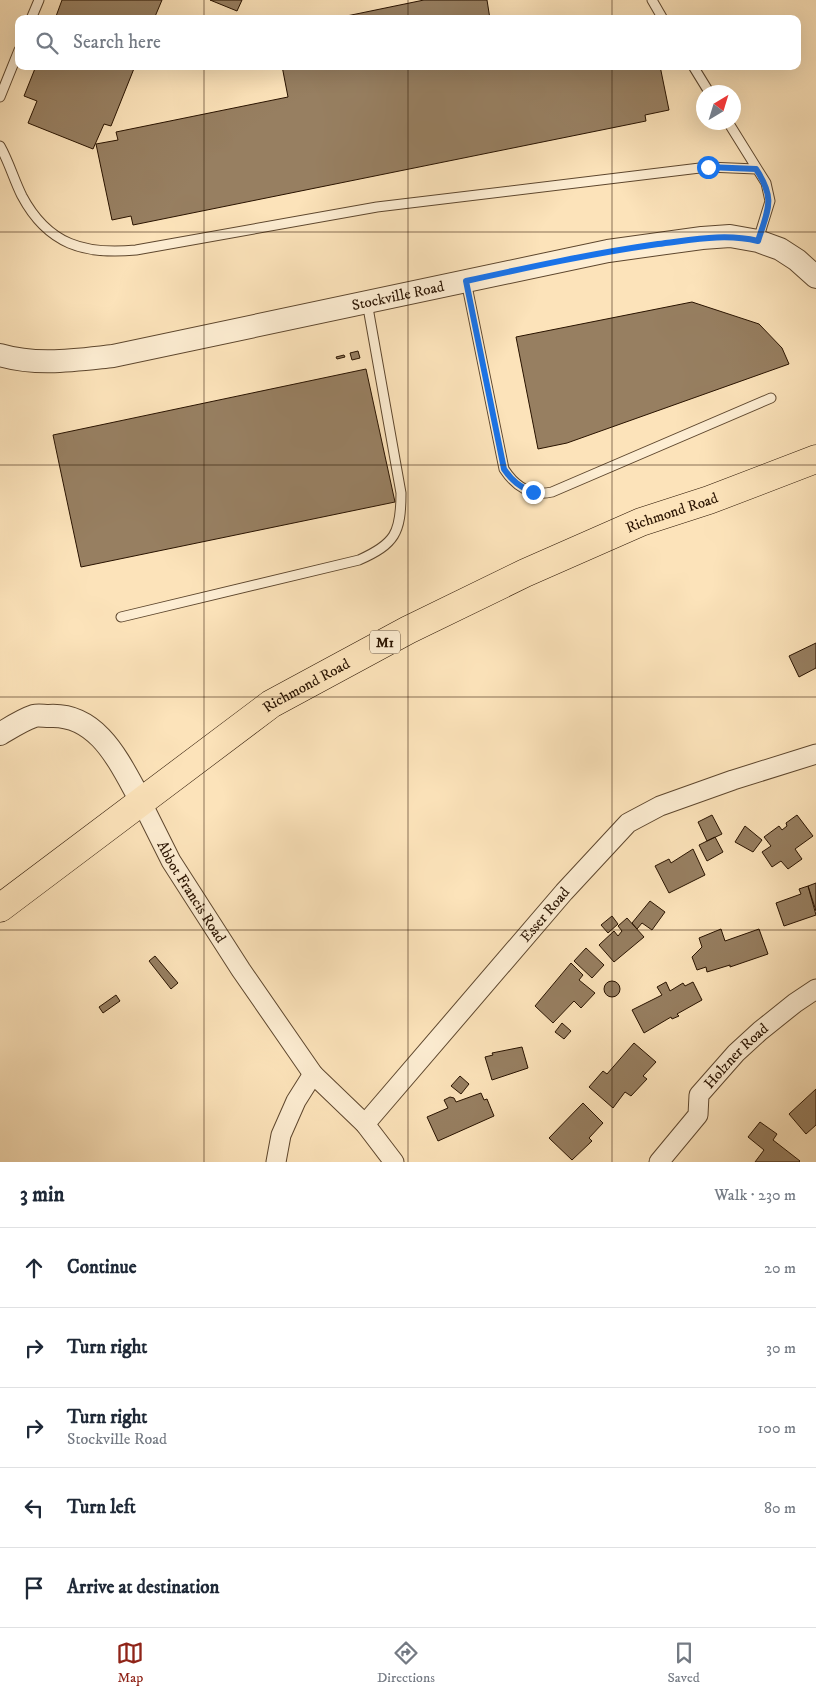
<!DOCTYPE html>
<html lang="en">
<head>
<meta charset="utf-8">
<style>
  :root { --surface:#fff; --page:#f2f2f3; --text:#1f2937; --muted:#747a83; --line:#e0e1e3; --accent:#8f2418 }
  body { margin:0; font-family:"IM FELL DW Pica",serif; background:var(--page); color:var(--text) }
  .compass { position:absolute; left:696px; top:85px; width:45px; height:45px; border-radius:50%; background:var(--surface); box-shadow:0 5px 20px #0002; rotate:38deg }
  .stop { position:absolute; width:15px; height:15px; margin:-11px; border:4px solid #1a73e8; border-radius:50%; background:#fff }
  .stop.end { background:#1a73e8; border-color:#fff; box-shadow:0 1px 5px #0008 }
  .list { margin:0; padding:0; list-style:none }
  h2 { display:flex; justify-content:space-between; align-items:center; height:65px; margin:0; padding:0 20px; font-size:21px }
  h2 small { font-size:16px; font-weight:400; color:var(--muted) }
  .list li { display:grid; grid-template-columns:32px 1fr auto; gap:15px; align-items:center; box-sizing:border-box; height:80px; padding:0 20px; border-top:1px solid var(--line) }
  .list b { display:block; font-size:19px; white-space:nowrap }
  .list p { margin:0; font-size:16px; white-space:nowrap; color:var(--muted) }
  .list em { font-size:16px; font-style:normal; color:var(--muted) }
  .icon { flex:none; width:28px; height:28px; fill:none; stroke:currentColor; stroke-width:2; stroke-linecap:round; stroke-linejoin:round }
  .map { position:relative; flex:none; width:816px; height:1162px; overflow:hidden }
  .search { position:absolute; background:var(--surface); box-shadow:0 5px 20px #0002; left:15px; right:15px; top:15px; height:55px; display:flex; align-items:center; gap:12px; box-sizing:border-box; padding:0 18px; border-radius:10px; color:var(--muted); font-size:19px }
  .sheet { height:465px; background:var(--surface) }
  nav { display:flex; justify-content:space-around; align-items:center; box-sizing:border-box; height:70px; border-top:1px solid var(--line); background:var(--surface); font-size:14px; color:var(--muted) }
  nav a { display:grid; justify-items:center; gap:2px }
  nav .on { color:var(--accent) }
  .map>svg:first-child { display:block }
  .building { fill:#977f61; stroke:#291300 }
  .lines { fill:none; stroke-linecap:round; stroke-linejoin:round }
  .service-casing { stroke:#5e472e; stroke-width:11 }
  .minor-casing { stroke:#5e472e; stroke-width:21 }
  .tertiary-casing { stroke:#5e472e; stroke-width:24 }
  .trunk-casing { stroke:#291300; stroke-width:29 }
  .service { stroke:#fdedd2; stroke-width:9 }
  .minor { stroke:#fdedd2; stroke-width:19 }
  .tertiary { stroke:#fdedd2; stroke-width:22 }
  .trunk { stroke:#fce3ba; stroke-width:28 }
  .route { stroke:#1a73e8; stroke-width:6 }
  .grid { fill:none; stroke:#291300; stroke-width:1; stroke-opacity:0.55 }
  .labels { text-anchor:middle; stroke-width:4; stroke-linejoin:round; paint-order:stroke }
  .shield { fill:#fdedd2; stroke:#69543f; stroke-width:1 }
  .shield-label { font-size:14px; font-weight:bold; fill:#291300 }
  .street-label { font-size:15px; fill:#291300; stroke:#fdedd2 }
</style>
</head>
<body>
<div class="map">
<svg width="816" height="1162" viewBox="0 0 816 1162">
  <rect width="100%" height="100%" fill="#fce3ba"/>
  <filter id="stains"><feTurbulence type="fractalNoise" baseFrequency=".004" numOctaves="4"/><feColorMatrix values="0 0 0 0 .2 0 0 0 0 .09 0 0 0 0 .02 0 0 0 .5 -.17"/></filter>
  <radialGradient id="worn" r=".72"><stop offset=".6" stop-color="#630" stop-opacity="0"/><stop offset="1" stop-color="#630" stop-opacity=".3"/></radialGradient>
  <!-- building -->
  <path class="building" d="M62,0H162L154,19H55Z
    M210,0H242L237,11Z
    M424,0H487L490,19H332Z
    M36,66H135L111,126L104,124L93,149L28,123L37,101L24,96Z
    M282,66H660L669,110L645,115L646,121L133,225L131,216L112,220L96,144L118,140L116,132L288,97Z
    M692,302L759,324L782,348L789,364L567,443L538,449L516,337Z
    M358,351L360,358L352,360L350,353Z
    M344,355L345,357L337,359L336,357Z
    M366,369L395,502L81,567L53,435Z
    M816,643V668L799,677L789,656Z
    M712,815L722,834L707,841L698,822Z
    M797,815L813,836L795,849L802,859L788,869L781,861L772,867L762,852L771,846L764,837L779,826L782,830L787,826L786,823Z
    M745,826L762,840L753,852L735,842Z
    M715,837L723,852L707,861L699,845Z
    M693,849L705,875L669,893L655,866L669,859L671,863Z
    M816,883V911L808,886Z
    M808,886L816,915L784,926L776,903L801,894L799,889Z
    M650,901L665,912L652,930L642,923L637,929L632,923Z
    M612,916L618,924L608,933L601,925Z
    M627,918L644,937L614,962L599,945L614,931L618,936L622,931L618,926Z
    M721,929L725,941L759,929L768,954L730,967V965L707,972L706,967L697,970L692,957L702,947L699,938Z
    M586,948L604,965L592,978L574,961Z
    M155,956L178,983L171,989L149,961Z
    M571,963L583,975L579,980L595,993L581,1008L574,1001L553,1023L535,1006Z
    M604 989a8 8 0 1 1 16 0a8 8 0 1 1-16 0Z
    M666,982L670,991L683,983L685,986L693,982L702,1000L677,1014L679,1016L672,1019L671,1017L644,1033L632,1010L662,995L657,987Z
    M116,995L120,1001L103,1013L99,1007Z
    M562,1023L571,1031L564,1039L555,1032Z
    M634,1043L656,1062L643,1076L647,1079L631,1096L625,1092L613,1108L589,1087L603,1071L607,1074Z
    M522,1047L528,1068L492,1080L485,1057L493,1055L492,1053Z
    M460,1076L469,1084L461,1094L451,1086Z
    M816,1089V1125L806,1134L789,1114Z
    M481,1093L484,1100L487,1099L494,1116L438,1141L427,1117L448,1108L444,1100L450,1097L454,1098L456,1102Z
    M583,1103L603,1123L589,1138L592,1141L572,1160L549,1138Z
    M760,1122L777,1134L773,1140L800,1161L799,1162H755L764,1150L748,1137Z"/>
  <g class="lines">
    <!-- service casing -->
    <g class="service-casing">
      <path id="service" d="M652,0L663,19
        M31,19L39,0
        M693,66L709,92
        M0,97L19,50
        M728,122L766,183L770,201L758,240
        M0,146C9,162 14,180 22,196C48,245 85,255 136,250L377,207L708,167L756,169
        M466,281L504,469C515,486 531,497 552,492L771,398
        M121,617L359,560C395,544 401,533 401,493L367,302"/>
    </g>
    <!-- minor casing -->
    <g class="minor-casing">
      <g id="minor">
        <path id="s1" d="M141,801L171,861L241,970L313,1074L365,1124L394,1162"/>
        <path id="s2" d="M365,1124L564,892L628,823L660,806L733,780L816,754"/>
        <path d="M276,1162L281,1135L296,1101L313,1074"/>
        <path id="s3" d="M659,1162L698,1115L699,1095L736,1053L760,1031L795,1003L816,989"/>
      </g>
    </g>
    <!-- tertiary casing -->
    <g class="tertiary-casing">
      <g id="tertiary">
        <path id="s4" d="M0,355C37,366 75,360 113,356L608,251L702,238L730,236L758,241L780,249L797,260L816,277"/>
        <path d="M0,734C10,728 22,720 34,716C38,715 44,716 49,716C99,713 120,764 141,801"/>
      </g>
    </g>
    <!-- trunk casing -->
    <g class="trunk-casing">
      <g id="trunk">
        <path id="s5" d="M0,908L271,704L408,630L525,573L641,522L709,500L816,459"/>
      </g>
    </g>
    <!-- service -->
    <use href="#service" class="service"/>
    <!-- minor -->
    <use href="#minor" class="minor"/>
    <!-- tertiary -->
    <use href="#tertiary" class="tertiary"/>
    <!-- trunk -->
    <use href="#trunk" class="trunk"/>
  </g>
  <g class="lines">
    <!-- route -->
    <path class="route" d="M533,492C520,487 512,481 504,469L466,281C530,267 594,253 658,244C692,240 724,233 758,241C768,209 776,199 756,169L708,167"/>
  </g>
  <!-- grid -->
  <path class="grid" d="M204,0V19M408,0V19M612,0V19M204,66V1162M408,66V1162M612,66V1162M0,232H816M0,465H816M0,697H816M0,930H816"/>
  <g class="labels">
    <!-- shield labels -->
    <rect class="shield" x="370" y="630.5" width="30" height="23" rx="4"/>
    <g class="shield-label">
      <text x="385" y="647">M1</text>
    </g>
    <!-- street labels -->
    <g class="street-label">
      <text dy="5" stroke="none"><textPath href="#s4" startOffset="405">Stockville Road</textPath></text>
      <text dy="5" stroke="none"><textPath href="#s5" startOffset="784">Richmond Road</textPath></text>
      <text dy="5" stroke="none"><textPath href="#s5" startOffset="379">Richmond Road</textPath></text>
      <text dy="5" stroke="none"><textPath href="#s1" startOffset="104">Abbot Francis Road</textPath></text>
      <text dy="5" stroke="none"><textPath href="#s2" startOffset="276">Esser Road</textPath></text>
      <text dy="5" stroke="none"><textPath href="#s3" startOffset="135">Holzner Road</textPath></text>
    </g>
  </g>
  <rect width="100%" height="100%" filter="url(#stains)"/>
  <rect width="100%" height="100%" fill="url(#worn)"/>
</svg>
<svg class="compass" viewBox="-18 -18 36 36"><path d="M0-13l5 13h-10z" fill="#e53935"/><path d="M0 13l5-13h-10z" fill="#747a83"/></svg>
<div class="stop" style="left:708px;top:167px"></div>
<div class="stop end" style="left:533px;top:492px"></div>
<div class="search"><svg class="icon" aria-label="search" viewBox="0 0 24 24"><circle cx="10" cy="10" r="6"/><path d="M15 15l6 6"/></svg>Search here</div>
</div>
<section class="sheet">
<h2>3 min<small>Walk · 230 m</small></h2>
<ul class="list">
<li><svg class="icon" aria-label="ahead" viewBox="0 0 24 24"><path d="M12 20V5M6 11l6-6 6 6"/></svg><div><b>Continue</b></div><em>20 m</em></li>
<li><svg class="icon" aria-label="right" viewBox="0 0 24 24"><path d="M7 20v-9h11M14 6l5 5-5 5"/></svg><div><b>Turn right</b></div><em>30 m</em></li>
<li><svg class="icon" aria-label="right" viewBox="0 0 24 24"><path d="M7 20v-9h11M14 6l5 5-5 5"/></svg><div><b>Turn right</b><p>Stockville Road</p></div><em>100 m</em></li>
<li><svg class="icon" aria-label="left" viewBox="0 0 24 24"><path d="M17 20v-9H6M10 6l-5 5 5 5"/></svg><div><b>Turn left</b></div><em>80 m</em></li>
<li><svg class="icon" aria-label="arrive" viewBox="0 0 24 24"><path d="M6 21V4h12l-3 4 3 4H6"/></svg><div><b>Arrive at destination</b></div></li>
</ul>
</section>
<nav>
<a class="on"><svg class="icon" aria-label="map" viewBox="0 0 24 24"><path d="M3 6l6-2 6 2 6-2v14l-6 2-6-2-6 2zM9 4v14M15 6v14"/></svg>Map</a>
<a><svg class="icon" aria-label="directions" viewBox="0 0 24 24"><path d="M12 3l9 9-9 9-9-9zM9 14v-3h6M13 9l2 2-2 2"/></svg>Directions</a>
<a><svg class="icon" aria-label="saved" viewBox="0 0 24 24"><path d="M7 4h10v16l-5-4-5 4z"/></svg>Saved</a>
</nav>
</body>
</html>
